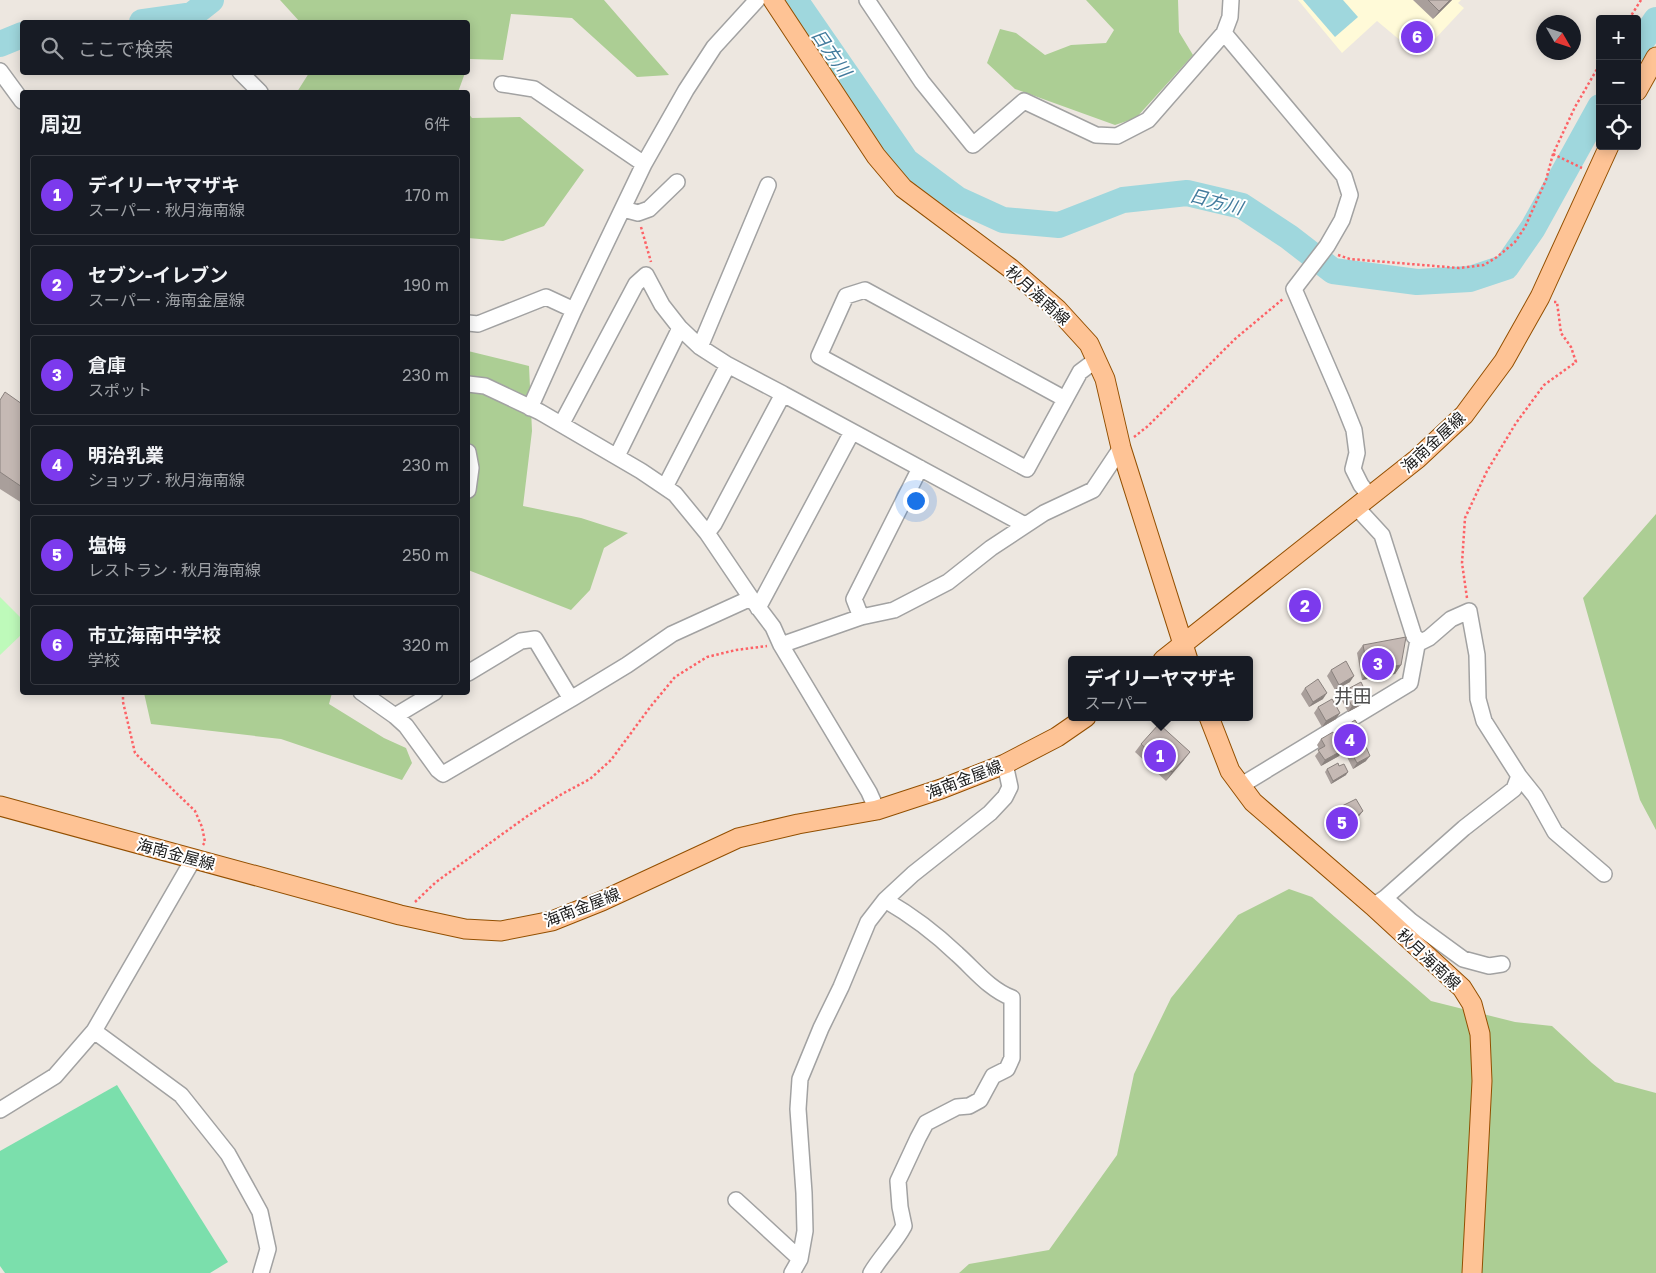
<!DOCTYPE html>
<html lang="ja">
<head>
<meta charset="utf-8">
<style>
  :root { --surface:#171b24; --page:#242831; --text:#f1f3f6; --muted:#9ea1a6; --line:#363941; --accent:#7c3aed }
  body { margin:0; font-family:"Golos Text","Noto Sans JP",sans-serif; background:var(--page); color:var(--text) }
  .controls { position:absolute; right:15px; top:15px; display:grid; overflow:hidden; border-radius:5px; box-shadow:0 2px 12px #0003 }
  .controls button { width:45px; height:45px; display:grid; place-items:center; padding:0; border:0; border-bottom:1px solid var(--line); background:var(--surface); color:var(--text); font:25px sans-serif }
  .compass { position:absolute; left:1536px; top:15px; width:45px; height:45px; border-radius:50%; background:var(--surface); box-shadow:0 2px 12px #0003; rotate:129deg }
  .you { position:absolute; left:915px; top:500px; width:18px; height:18px; margin:-12px; border:4px solid #fff; border-radius:50%; background:#1a73e8; box-shadow:0 0 0 8px #1a73e833 }
  .badge { display:grid; place-items:center; width:32px; height:32px; border-radius:50%; background:var(--accent); color:#fff; font-size:16px; font-weight:700 }
  .pin { position:absolute; translate:-50% -50%; border:2px solid #fff; box-shadow:0 1px 5px #0006 }
  .popup { position:absolute; left:1068px; top:656px; width:185px; height:65px; box-sizing:border-box; display:grid; place-content:center; border-radius:5px; background:var(--surface); filter:drop-shadow(0 1px 4px #0005); font-size:16px; white-space:nowrap; color:var(--muted) }
  .popup b { font-size:19px; color:var(--text) }
  .popup::after { content:''; position:absolute; left:50%; top:100%; margin-left:-10px; border:10px solid transparent; border-top-color:var(--surface) }
  .list { margin:0; padding:0; list-style:none }
  h2 { display:flex; justify-content:space-between; align-items:center; height:65px; margin:0; padding:0 20px; font-size:21px }
  h2 small { font-size:16px; font-weight:400; color:var(--muted) }
  .list li { display:grid; grid-template-columns:32px 1fr auto; gap:15px; align-items:center; box-sizing:border-box; height:80px; margin:0 10px 10px; padding:0 10px; border:1px solid var(--line); border-radius:5px }
  .list b { display:block; font-size:19px; white-space:nowrap }
  .list p { margin:0; font-size:16px; white-space:nowrap; color:var(--muted) }
  .list em { font-size:16px; font-style:normal; color:var(--muted) }
  .icon { flex:none; width:28px; height:28px; fill:none; stroke:currentColor; stroke-width:2; stroke-linecap:round; stroke-linejoin:round }
  .map { position:relative; flex:none; width:1656px; height:1273px; overflow:hidden }
  .search { position:absolute; background:var(--surface); box-shadow:0 2px 12px #0003; left:20px; top:20px; width:450px; height:55px; display:flex; align-items:center; gap:12px; box-sizing:border-box; padding:0 18px; border-radius:5px; color:var(--muted); font-size:19px }
  .panel { position:absolute; background:var(--surface); box-shadow:0 2px 12px #0003; left:20px; top:90px; width:450px; height:605px; border-radius:5px }
  .map>svg:first-child { display:block }
  .education { fill:#fffad8 }
  .forest { fill:#acce94 }
  .park { fill:#befaba }
  .pitch { fill:#7bdfac }
  .water { fill:#9fd7dd }
  .lines { fill:none; stroke-linecap:round; stroke-linejoin:round }
  .river { stroke:#9fd7dd; stroke-width:26 }
  .minor-casing { stroke:#a2a2a2; stroke-width:18 }
  .major-casing { stroke:#934f00; stroke-width:21 }
  .path { stroke:#fd6266; stroke-width:2.5; stroke-dasharray:2.5 2.5; stroke-linecap:butt }
  .minor { stroke:#fff; stroke-width:15 }
  .major { stroke:#fec395; stroke-width:19 }
  .wall { fill:#a99f9b }
  .shaded-wall { fill:#8a827e }
  .building { fill:#c5b9b4; stroke:#8a827e }
  .labels { text-anchor:middle; stroke-width:4; stroke-linejoin:round; paint-order:stroke }
  .street-label { font-size:16px; fill:#1b1b1b; stroke:#fff }
  .water-label { font-size:18px; font-style:italic; fill:#417a9c; stroke:#fff }
  .quarter-label { font-size:19px; fill:#4e4e4e; stroke:#fff }
</style>
</head>
<body>
<div class="map">
<svg width="1656" height="1273" viewBox="0 0 1656 1273">
  <rect width="100%" height="100%" fill="#ede7e0"/>
  <!-- education -->
  <path class="education" d="M1298,0H1461L1458,3L1464,8L1419,56L1377,21L1342,53Z"/>
  <!-- forest -->
  <path class="forest" d="M280,0H604L669,75L637,77L572,18L511,14L503,60L470,59L468,65V22H300Z
    M1086,0H1178L1179,32L1193,55L1136,118L1115,125L1015,89L987,63L1000,29L1016,33L1045,55L1071,45L1106,43L1114,30Z
    M309,73V72L465,73L458,92H297Z
    M468,113L472,118L520,117L584,170L544,226L503,241L468,238Z
    M468,351L529,366L532,431L523,506L581,518L628,533L604,548L590,590L571,610L468,570Z
    M1656,514V830L1640,800L1583,598Z
    M144,693H332L329,704L384,738L406,748L412,763L402,780L281,739L151,724Z
    M1289,889L1312,897L1431,1001L1515,1022L1552,1026L1592,1063L1615,1082L1656,1093V1273H959L969,1264L1049,1250L1117,1155L1134,1074L1171,998L1238,915Z"/>
  <!-- park -->
  <path class="park" d="M0,597L22,619V634L0,655Z"/>
  <!-- pitch -->
  <path class="pitch" d="M117,1085L228,1262L210,1273H5L0,1266V1151Z"/>
  <!-- water -->
  <path class="water" d="M1303,0H1343L1358,17L1335,37Z"/>
  <g class="lines">
    <!-- river -->
    <path class="river" d="M795,0L906,161L957,199L1003,220L1059,225L1123,200L1187,193L1242,206L1289,237L1333,271L1417,282L1470,279L1506,267L1533,228L1600,107
      M142,22L192,15L211,0
      M0,44L22,35
      M1637,48L1656,20"/>
    <!-- minor casing -->
    <g class="minor-casing">
      <path id="minor" d="M867,0L922,82L973,145L1024,101L1096,135L1117,136L1148,120L1224,33
        M1231,0L1230,17L1224,33L1344,176L1350,195L1342,220L1327,246L1294,289L1342,400L1354,430L1357,453L1353,469L1361,485L1370,496
        M0,71L22,101
        M240,72L260,92
        M502,84L534,89L644,164
        M623,209L638,213L649,209L677,182
        M468,323L478,324L546,297L574,310
        M700,347L768,185
        M468,384L485,386L540,412L641,471L675,494L707,533L751,598L773,627L781,645L869,792L877,810
        M783,394L1025,525
        M1065,399L865,290L846,296L819,356L1027,469L1080,372L1096,360
        M530,408L574,310L644,164L686,90L714,47L757,0
        M562,423L636,284L646,275L662,305L680,328L617,456
        M468,452L471,468L468,490
        M665,487L728,365L700,347L680,328
        M1357,508L1382,535L1414,636L1421,642L1429,638L1451,619L1469,611L1477,655L1478,699L1484,721L1519,776L1514,789L1464,828L1385,898L1373,906
        M707,533L714,524L783,394L728,365
        M758,608L852,432
        M861,617L854,599L920,468
        M781,645L861,617L894,610L948,582L991,548L1044,513L1093,490L1121,448
        M468,673L521,641L535,639L571,699L627,665L672,634L751,598
        M361,692L395,716L435,692
        M395,716L406,726L438,770L443,774L571,699
        M1519,776L1535,796L1555,832L1604,874
        M1240,786L1410,683L1418,640
        M1385,898L1411,921L1463,959L1489,966L1502,964
        M94,1031L181,1095L228,1154L260,1212L268,1249L261,1273
        M0,1110L55,1076L94,1031L194,858
        M736,1200L800,1259
        M792,1273L800,1259L805,1231L804,1193L798,1109L800,1079L821,1028L841,987L868,922L885,900L913,874L990,813L1005,797L1010,787L1005,764
        M871,1273C881,1256 895,1243 904,1226L900,1207L898,1181L918,1138L926,1123L957,1107L969,1106L980,1100L993,1076L1007,1069L1012,1058V998C989,989 975,970 957,954C935,933 911,915 885,900"/>
    </g>
    <!-- major casing -->
    <g class="major-casing">
      <path id="major" d="M773,0L876,156L903,188L1010,268L1058,310L1089,344L1105,379L1121,448L1188,660
        M1637,91L1656,57
        M1163,660L1417,459L1464,415L1504,361L1540,297L1609,146
        M1209,717L1230,771L1253,802L1373,906L1462,988L1472,1004L1480,1034L1482,1081L1472,1273
        M0,806L400,915L465,929L501,931L552,921L602,901L738,838L798,824L877,810L941,789L1005,764L1057,737L1086,717"/>
    </g>
    <!-- path -->
    <path class="path" d="M1629,19L1641,0
      M1553,154L1582,168
      M641,227L651,262
      M1338,255L1350,259L1459,268L1484,265L1497,257L1515,242L1525,227L1546,180L1553,154L1575,107L1600,64
      M1134,437L1148,426L1235,339L1284,298
      M1467,598L1462,563L1465,518L1487,471L1516,423L1544,385L1576,362L1571,347L1561,333L1557,302H1554
      M123,692V702L135,753L195,811L202,827L205,842L203,845
      M415,902L436,882L526,817L562,794L590,779L611,760L651,706L675,677L707,657L736,650L767,646"/>
    <!-- minor -->
    <use href="#minor" class="minor"/>
    <!-- major -->
    <use href="#major" class="major"/>
  </g>
  <!-- wall -->
  <path class="wall" d="M1413,0H1452L1433,19Z
    M0,399L22,404V503L0,489Z
    M1363,645L1401,665L1395,674L1362,680L1357,653Z
    M1331,670L1350,682L1335,690L1327,676Z
    M1305,688L1323,699L1309,707L1301,694Z
    M1344,691L1365,703L1348,712L1340,697Z
    M1318,707L1336,719L1322,727L1314,713Z
    M1343,728L1366,737L1362,742L1347,752L1338,738L1340,735L1339,733Z
    M1321,739L1343,750L1339,756L1321,766L1315,756L1320,750L1317,745Z
    M1141,744L1184,760L1166,781L1135,752Z
    M1350,750L1366,761L1353,769L1346,755Z
    M1339,766L1346,775L1331,784L1325,772L1327,769Z
    M1332,811H1363L1359,816L1345,828L1340,830L1328,817Z"/>
  <!-- shaded-wall -->
  <path class="shaded-wall" d="M1450,0H1452L1433,19L1439,11Z
    M1401,665L1395,674L1362,680L1368,671Z
    M1354,676L1350,682L1335,690L1339,685Z
    M1327,693L1323,699L1309,707L1313,702Z
    M1368,697L1365,703L1348,712L1352,706Z
    M1340,713L1336,719L1322,727L1326,721Z
    M1366,737L1362,742L1347,752L1351,747Z
    M1343,750L1339,756L1321,766L1325,760Z
    M1190,752L1184,760L1166,781L1172,772Z
    M1370,756L1366,761L1353,769L1357,763Z
    M1348,772L1346,775L1331,784L1333,781Z
    M1363,811L1359,816L1345,828L1340,830L1344,824Z"/>
  <!-- building -->
  <path class="building" d="M1428,0H1450L1439,11Z
    M5,392L22,404V487L0,472V400Z
    M1406,637L1401,665L1368,671L1363,645Z
    M1346,661L1354,676L1339,685L1331,670Z
    M1318,679L1327,693L1313,702L1305,688Z
    M1361,682L1368,697L1352,706L1344,691Z
    M1332,699L1340,713L1326,721L1318,707Z
    M1355,720L1366,737L1351,747L1342,733L1345,731L1343,728Z
    M1159,724L1190,752L1172,772L1141,744Z
    M1333,732L1343,750L1325,760L1318,750L1325,746L1321,739Z
    M1364,742L1370,756L1357,763L1350,750Z
    M1338,763L1339,766L1344,764L1348,772L1333,781L1327,769Z
    M1356,799L1363,811L1349,823L1344,824L1332,811Z"/>
  <g class="labels">
    <!-- street labels -->
    <g class="street-label">
      <text transform="translate(1038 295) rotate(42)" y="6">秋月海南線</text>
      <text transform="translate(1433 442) rotate(-43)" y="6">海南金屋線</text>
      <text transform="translate(964 779) rotate(-21)" y="6">海南金屋線</text>
      <text transform="translate(176 854) rotate(15)" y="6">海南金屋線</text>
      <text transform="translate(582 907) rotate(-21)" y="6">海南金屋線</text>
      <text transform="translate(1429 959) rotate(43)" y="6">秋月海南線</text>
    </g>
    <!-- water labels -->
    <g class="water-label">
      <text transform="translate(831 53) rotate(55)" y="6">日方川</text>
      <text transform="translate(1216 202) rotate(15)" y="6">日方川</text>
    </g>
    <!-- quarter labels -->
    <g class="quarter-label">
      <text x="1353" y="703">井田</text>
    </g>
  </g>
</svg>
<div class="controls">
<button>+</button>
<button>−</button>
<button><svg class="icon" aria-label="locate" viewBox="0 0 24 24"><circle cx="12" cy="12" r="6"/><path d="M12 2v4M12 18v4M2 12h4M18 12h4"/></svg></button>
</div>
<svg class="compass" viewBox="-18 -18 36 36"><path d="M0-13l5 13h-10z" fill="#e53935"/><path d="M0 13l5-13h-10z" fill="#9ea1a6"/></svg>
<div class="you"></div>
<div class="pin badge" style="left:1160px;top:756px">1</div>
<div class="popup"><b>デイリーヤマザキ</b>スーパー</div>
<div class="pin badge" style="left:1305px;top:606px">2</div>
<div class="pin badge" style="left:1378px;top:664px">3</div>
<div class="pin badge" style="left:1350px;top:740px">4</div>
<div class="pin badge" style="left:1342px;top:823px">5</div>
<div class="pin badge" style="left:1417px;top:37px">6</div>
<div class="search"><svg class="icon" aria-label="search" viewBox="0 0 24 24"><circle cx="10" cy="10" r="6"/><path d="M15 15l6 6"/></svg>ここで検索</div>
<section class="panel">
<h2>周辺<small>6件</small></h2>
<ul class="list">
<li><span class="badge">1</span><div><b>デイリーヤマザキ</b><p>スーパー · 秋月海南線</p></div><em>170 m</em></li>
<li><span class="badge">2</span><div><b>セブン-イレブン</b><p>スーパー · 海南金屋線</p></div><em>190 m</em></li>
<li><span class="badge">3</span><div><b>倉庫</b><p>スポット</p></div><em>230 m</em></li>
<li><span class="badge">4</span><div><b>明治乳業</b><p>ショップ · 秋月海南線</p></div><em>230 m</em></li>
<li><span class="badge">5</span><div><b>塩梅</b><p>レストラン · 秋月海南線</p></div><em>250 m</em></li>
<li><span class="badge">6</span><div><b>市立海南中学校</b><p>学校</p></div><em>320 m</em></li>
</ul>
</section>
</div>
</body>
</html>
